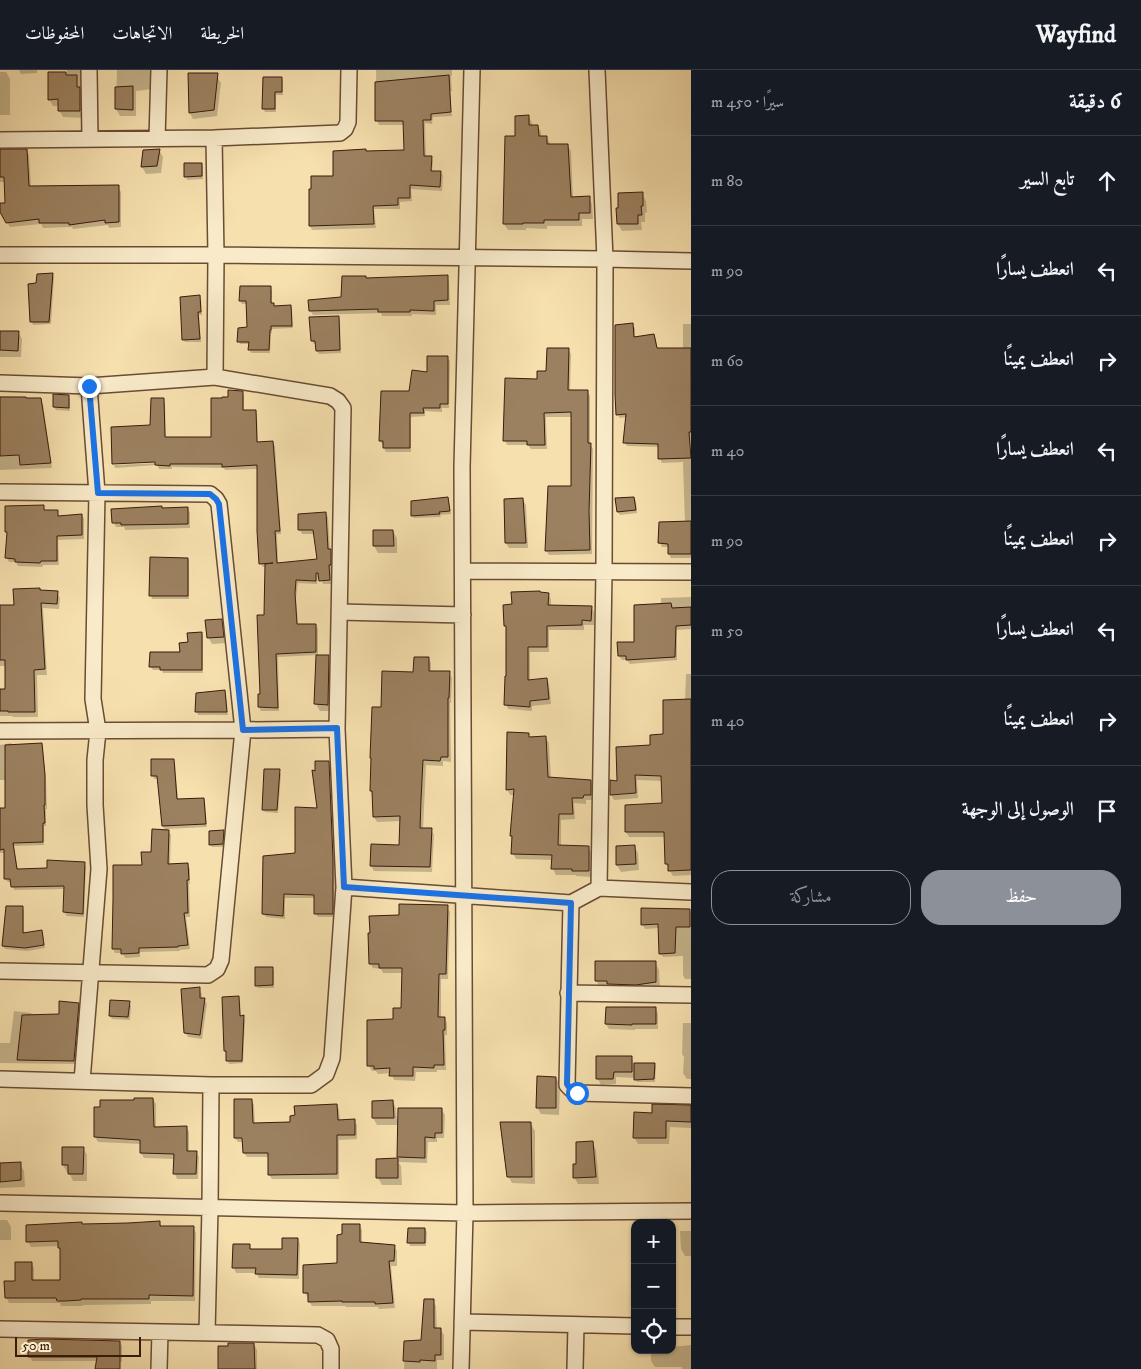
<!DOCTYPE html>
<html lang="ar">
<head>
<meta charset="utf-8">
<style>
  :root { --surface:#171b24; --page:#242831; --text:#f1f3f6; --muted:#9ea1a6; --line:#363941; --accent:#8c9099 }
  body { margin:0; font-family:"IM FELL DW Pica",Amiri,serif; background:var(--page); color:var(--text); direction:rtl }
  .controls { position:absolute; right:15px; bottom:15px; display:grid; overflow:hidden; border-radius:10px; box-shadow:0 1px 4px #0004 }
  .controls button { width:45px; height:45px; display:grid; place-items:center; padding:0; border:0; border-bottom:1px solid var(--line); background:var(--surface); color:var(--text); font:25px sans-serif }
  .scale { position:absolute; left:15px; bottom:12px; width:126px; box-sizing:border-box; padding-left:5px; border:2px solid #3a1b0c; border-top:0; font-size:14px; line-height:18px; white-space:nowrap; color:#3a1b0c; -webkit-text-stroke:4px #f9ebca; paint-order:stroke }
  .stop { position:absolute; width:15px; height:15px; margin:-11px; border:4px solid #1a73e8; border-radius:50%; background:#fff }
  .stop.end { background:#1a73e8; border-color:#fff; box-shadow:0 1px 5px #0008 }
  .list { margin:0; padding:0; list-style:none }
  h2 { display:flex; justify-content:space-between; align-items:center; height:65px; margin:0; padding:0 20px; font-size:21px }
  h2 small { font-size:16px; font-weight:400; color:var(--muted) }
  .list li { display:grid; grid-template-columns:32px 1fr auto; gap:15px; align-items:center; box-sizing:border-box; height:90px; padding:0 20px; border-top:1px solid var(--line) }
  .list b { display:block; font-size:19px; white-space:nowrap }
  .list em { font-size:16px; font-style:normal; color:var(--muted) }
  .actions { display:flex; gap:10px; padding:15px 20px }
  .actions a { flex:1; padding:11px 0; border:1px solid var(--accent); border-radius:20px; text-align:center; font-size:18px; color:var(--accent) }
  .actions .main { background:var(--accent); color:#fff }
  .icon { flex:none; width:28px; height:28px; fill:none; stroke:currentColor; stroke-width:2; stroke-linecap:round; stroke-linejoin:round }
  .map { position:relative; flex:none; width:691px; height:1299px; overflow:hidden; direction:ltr }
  header { display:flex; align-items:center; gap:30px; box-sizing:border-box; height:70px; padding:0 25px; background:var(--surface); border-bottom:1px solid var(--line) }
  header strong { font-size:24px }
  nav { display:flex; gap:28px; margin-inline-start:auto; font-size:18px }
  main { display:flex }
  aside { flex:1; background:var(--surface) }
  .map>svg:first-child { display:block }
  .shadow { fill:#0003 }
  .building { fill:#9c8160; stroke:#3a1b0c }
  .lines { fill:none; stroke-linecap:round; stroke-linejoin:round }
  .minor-casing { stroke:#694c34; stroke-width:18 }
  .minor { stroke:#f9ebca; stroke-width:15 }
  .route { stroke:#1a73e8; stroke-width:6 }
</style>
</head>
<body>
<header>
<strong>Wayfind</strong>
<nav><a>الخريطة</a><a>الاتجاهات</a><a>المحفوظات</a></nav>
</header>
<main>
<aside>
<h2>6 دقيقة<small>سيرًا · 450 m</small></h2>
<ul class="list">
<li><svg class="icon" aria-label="ahead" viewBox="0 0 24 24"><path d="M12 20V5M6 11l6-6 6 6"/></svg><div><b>تابع السير</b></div><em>80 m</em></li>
<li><svg class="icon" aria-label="left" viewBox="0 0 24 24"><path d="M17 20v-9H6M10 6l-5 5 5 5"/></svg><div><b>انعطف يسارًا</b></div><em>90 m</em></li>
<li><svg class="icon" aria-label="right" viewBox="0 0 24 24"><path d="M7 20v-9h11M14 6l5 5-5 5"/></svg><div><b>انعطف يمينًا</b></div><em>60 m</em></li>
<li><svg class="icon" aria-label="left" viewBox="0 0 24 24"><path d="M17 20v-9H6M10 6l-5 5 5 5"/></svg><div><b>انعطف يسارًا</b></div><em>40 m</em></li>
<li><svg class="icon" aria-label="right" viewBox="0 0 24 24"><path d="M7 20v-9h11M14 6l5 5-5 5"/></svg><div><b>انعطف يمينًا</b></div><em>90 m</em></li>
<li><svg class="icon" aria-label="left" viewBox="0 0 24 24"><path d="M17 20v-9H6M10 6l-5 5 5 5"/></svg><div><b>انعطف يسارًا</b></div><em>50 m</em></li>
<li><svg class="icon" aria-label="right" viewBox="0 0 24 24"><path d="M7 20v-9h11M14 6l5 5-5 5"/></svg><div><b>انعطف يمينًا</b></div><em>40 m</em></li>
<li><svg class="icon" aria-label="arrive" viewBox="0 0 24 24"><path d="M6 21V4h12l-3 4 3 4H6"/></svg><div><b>الوصول إلى الوجهة</b></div></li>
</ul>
<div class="actions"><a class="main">حفظ</a><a>مشاركة</a></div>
</aside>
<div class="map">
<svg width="691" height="1299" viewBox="0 0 691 1299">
  <rect width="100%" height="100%" fill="#f6e0ae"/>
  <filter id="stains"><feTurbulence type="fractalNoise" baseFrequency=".004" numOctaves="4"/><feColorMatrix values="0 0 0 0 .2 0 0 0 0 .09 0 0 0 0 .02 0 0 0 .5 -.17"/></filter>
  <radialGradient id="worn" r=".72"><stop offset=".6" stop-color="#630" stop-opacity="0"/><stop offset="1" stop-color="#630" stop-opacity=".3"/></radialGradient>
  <!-- shadow -->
  <path class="shadow" d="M19,0H37V3L21,4Z
    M67,0H87L84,48L63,47L59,40V36H53L49,29V3H67Z
    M117,0H153L152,19L136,21V46H120L116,39Z
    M376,0H452V6H451L452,21H450L452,46L433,47L432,54L425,53L426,87H431L433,91L432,102H441L443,106L442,121L411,119L412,131L400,132V139H374L376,158L312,160L310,156L335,107L367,83L405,81L404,55H379L377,51Z
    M0,2H6L10,9V45H0Z
    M189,7H217L221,13L217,46L193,49L190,43Z
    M281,8L283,11V25H276V42H265L263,38Z
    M529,47L532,53V56H537L541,62V67H546L550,73V75H567L571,81L573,128H589L592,134L593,149H582V156H547V159L526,158V160H508L504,154L516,67Z
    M0,80H26L29,85L31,117H118L121,122V157L109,158L108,155L73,159L72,157L43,158L41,154L10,157L1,142L7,134L5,112H0Z
    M159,80L163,87L161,103L146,104L142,97L144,81Z
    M201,94L203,97V109L187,110L186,107Z
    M642,124L646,131L647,142L645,143V152H641L642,160L622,161L618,154Z
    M52,204L54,207L51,254L33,255L32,252L37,214Z
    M447,206L449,211L450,235H436V245L412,244V246H382L381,243L313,245L310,240L343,228L367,210Z
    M270,217L272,220V234L275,238L290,236L292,239L293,258L272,259V263H271L270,283H251L250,280V274H240L239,271L249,259L248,234H242L240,231L241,218Z
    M199,227L201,230L202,245H199L201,272H185L183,269Z
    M338,247L340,250L341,283L319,284L317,281V274H314L312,271Z
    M683,254H691V488H671L669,484V477H662L660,473L685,453L683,392L662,393L660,389L659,377L627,376L625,373L627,347L620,348L617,344L632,255L635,258V268L654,265L656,269L657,279H683Z
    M0,262H18L22,269L21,287H0Z
    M568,279L571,284L570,322L587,321L590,326V374L593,379L592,484L549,485L546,480L573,417V347H546L547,379H531L528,375H507L505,371L539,310L548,302Z
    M447,287L450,291L449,338H442V342L425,341V346L411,347V382H386L384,378V375H383L380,371L410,322L428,304Z
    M242,322L244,326V342L255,341L257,345L258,373H273L275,376L281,464H277L278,494L318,490L315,464H302L300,460V445L325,443L328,447L330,481L332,484V499H331L332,514H323L320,507H318L317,514L298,513L296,528L298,555H316L318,559V586L328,587L332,594L331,641H320L316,634L317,585L278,587L279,641H261L259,637L262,625L266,546V497H263L260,493L258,399L225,400L224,398L172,397V399H159L157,395L115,398L114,395L162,393L161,390L113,393V394L112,358L151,356L163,329L165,333L166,369H212L229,328Z
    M0,326L26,327V329H40L43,334L52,398L0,400Z
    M68,326L70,329V341L56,340L54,337Z
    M448,428L449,431L451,444L440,445L441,447L414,448L412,445Z
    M634,428L636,431L637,443L620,445L618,442L616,430Z
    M523,430L526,435L528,478H509L506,473Z
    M43,437L45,441H57L59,447L82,445L84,449V469L58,470L59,495H43L42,497L18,496L16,492H9L7,488Z
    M188,438L190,443V458L125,460L124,457H116L114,453Z
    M393,461L397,468V483H378L374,476Z
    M188,489L189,492V529H152L151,525Z
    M40,519L41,522H57L60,528L59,539L43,538L47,605H37L38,647H13L12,646H0V620H7L6,596H0V536H15Z
    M548,524L551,529V536L591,537L594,542V555H584V560H549V582H530V611L547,610L549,614L551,634L532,636V641L508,639L506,634L507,559L506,556L513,535Z
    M691,527V559L677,560V590L630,594L627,590H622L619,586V574L636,573L661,535V528Z
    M221,550L225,558L227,573L212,574L208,567Z
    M201,563L203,566V603H163L162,600H153L151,597L181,583L189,573Z
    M428,588L431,593V603H449L452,608L451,633H450L451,692L443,691V696L426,695L423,760L431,759L434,765L432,802L374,801L371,796L401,777V751L377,752L374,747L373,725L371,721V672L382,638Z
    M686,604H691V805L673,806L666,794V767H629L626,762V736L663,734V711L637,710L638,728L614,730L611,725V712H618L651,676L664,666L685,631Z
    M224,622L226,625L228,645H198L197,642Z
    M528,665L530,668L545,667L549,673L551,709L591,711L594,717V730H586V734L574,733L575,749L561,750V776L588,777L592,783L591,807L576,806V805H556L553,799V790L516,789L513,783V769L511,766L515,725H510L507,719Z
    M11,673L13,676L41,674L43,678L46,710L47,739H46V756H44V775L14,776L18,800L48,799L84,793L86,797L84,847L67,846L64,842L66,819L14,820L12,812H8L5,809L6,783H0V738H6V710H0V675Z
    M173,690L175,693L178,730L204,729L205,732L207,757L167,759L171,765L170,795L187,794L190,799V814H189L190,847H186L190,879L180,880V881L140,882V887L125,888L123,883H115L113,879L144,796L166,761L163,756L159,709H154L153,705Z
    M328,692L330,696L335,794L334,847H318L316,844V828H285V849L266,847L264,844L296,784L318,739L316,702Z
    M279,701L281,704L278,743L265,742L263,739Z
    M223,762L225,765L224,777H212L210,774Z
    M634,776L638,783L639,800L621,802L617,795Z
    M22,837L24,840V864L41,861L43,864L45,878L27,881L5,879L3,876Z
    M447,837L450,842L448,909H441V948H444L447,953V965H445L446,1000H437V1002H416L415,1011L394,1010L391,1003L378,1004L376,1001H372L369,996L394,950L402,939L403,903H383L381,899L373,898L370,893L400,846Z
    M643,839L689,840L691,843V909H685L683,905V886L663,887L660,883L659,858L645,859L643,855Z
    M596,893H655L659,900L660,919L601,918L596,911Z
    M272,898L274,901V918H258L256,915Z
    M199,919L202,924V929H204L207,934L202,969L188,967L185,962Z
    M238,928L240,931L241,947H243L245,950L243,993L229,994L225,980Z
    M129,933L131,936L130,950L112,949L110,946Z
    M78,934L80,938L76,994L0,993V973H10L14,941L31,943L33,946L60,945Z
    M607,938H655L658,944V959H635V960L609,959L606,954Z
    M683,953H691V1009H687L683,1003L684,987L682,984Z
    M631,987L634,994H655L656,997L655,1012H637L635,1008L616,1007V1014L601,1015L598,1009L597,988Z
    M556,1008L560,1015L559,1045L541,1044L537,1037Z
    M153,1029L156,1034V1058L186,1057L189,1062V1082H196L199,1087L198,1109H177L175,1104V1089L144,1088L141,1083V1074L98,1072L95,1066L136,1031Z
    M251,1030L254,1035L255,1054L291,1053L296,1046L337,1036L339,1040L340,1051L354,1050L357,1055V1069L339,1070V1109H272L269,1105V1087H247L244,1083V1072H238L235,1068Z
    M392,1031L396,1038L397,1050L442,1040L445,1045L444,1068H437V1072H428L427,1093L398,1092L401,1096L402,1115H382L378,1108L377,1090L399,1089L398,1087L399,1055H377L373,1048Z
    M691,1037V1058L670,1057L669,1074H638L634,1067L653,1044Z
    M531,1054L535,1061V1114L512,1113L508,1106Z
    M592,1072L596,1080L599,1114H578L574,1107L577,1095Z
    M83,1078L87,1085V1111H73L69,1102H67L63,1095Z
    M20,1094L24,1101L25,1117L0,1118V1095Z
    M0,1150H7L11,1157V1170H0Z
    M159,1152L162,1157H193L196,1163L195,1231H151V1234L83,1235V1236H61L60,1233H9L6,1227L31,1193L34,1198V1211H61V1181L60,1176L31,1177L28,1172L27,1156Z
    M359,1155L362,1160V1174L394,1176L397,1181V1196H391L395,1238L379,1239L378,1237H346L345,1236H312L309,1231V1228H308L305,1223L338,1194Z
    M425,1159L427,1162L426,1176H410L409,1173Z
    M680,1161H691V1186H685L681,1179Z
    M298,1169L300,1174L299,1209L259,1208L256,1203H236L234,1198V1175L249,1176L252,1180L283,1181Z
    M433,1231L436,1236L437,1260H441L444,1265V1290H437V1299H404L405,1272H422Z
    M120,1272L122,1276V1292H117V1299H97L98,1291H32L30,1286Z
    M254,1274L257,1280V1299H220Z
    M691,1275V1299H682V1297H655L651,1291V1280H672V1277Z"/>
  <!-- building -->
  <path class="building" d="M48,2H66V5H77V17H80V41H58V29L48,30Z
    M188,3H218L214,40L189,43Z
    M449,5L451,42L431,44V50H423L424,86H432L431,101H441L440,117L410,115V128H398V135L373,136L374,154L309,156V119H311V106H333V81L366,79V81L404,80L403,51H375V12Z
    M263,7H282V22H275V39H262Z
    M133,16V40L115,39V17Z
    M529,45V55H538L539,66H547V74H568L571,127L590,126V143H579V150H544V153H523V154H503L505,66H515V46Z
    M0,79H27L29,116L119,115V152L105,153V150L69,155V153H39V149L6,153L0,142V133H5L4,107H0Z
    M160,79L157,96L141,97L143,80Z
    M184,93H202V106L184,107Z
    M643,122V136H641L642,145H638V154H617L616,138H618V123Z
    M53,203L49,252H30L28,214L36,213L37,204Z
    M448,205V230L434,231V241L410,240V242H378V239L309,241L308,230L341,227L342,206H366V208Z
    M240,216H271V233H274V236L291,235L292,256H271V260H270L269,280H248L249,272H237L238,258L247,257L246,231H239Z
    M200,225L201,242H198L200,269L182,270L180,227Z
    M339,246L340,280L316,281L315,271H311L309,247Z
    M633,253L634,267L654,264L657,278H691V362H689L691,388L658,389V374L623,373L626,344L616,345L615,324V255Z
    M0,261H19L18,281L0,280Z
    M547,278H569L568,320H588V373H591L589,441L590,480L545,481L548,416H571V342L544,343L545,375H527V371H503L505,308L537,309V301H546Z
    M427,286H448V334H440V338H423L424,343H410V378H383V371H379L381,321H409L412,300L427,302Z
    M228,320L243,321V340H256L257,372L273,371L280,461H275L277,493L317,489L313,460H298V444L326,442L328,479H331V495H329L330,510L319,511L318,503H316V511L296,510L295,523L297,554H316V582L276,584L278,638L258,637V624H260L257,545H264L265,494L273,493L259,494L257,461V395L222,397V394H170V396L155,395V392L112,394L111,357L150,355L151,328H164L165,367H211V328H222V327H228Z
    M53,324L69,325V338L53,337Z
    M0,327H26V328H41L51,393L20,395L19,385L0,386Z
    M448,427L450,441L439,442L440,444L411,446V431Z
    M634,427L636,440L617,442L615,428Z
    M523,428L526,473H505L504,429Z
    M44,435V440H58V446L82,444V465L57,466V491H41L40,493L15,492V489L5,488L7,462H5V436Z
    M162,436V438L188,437V454L121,455V453H112L111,439Z
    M691,451V484H668V474L658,473L659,452Z
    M373,460H393L394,476H373Z
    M150,487L188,488V526H149Z
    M40,518V520L58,521L57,534L41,533L45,599L34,600L35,642H8V641H0V619H5V590H0V535H14L13,519Z
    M540,521V522L549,523L548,535L592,536L591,551L582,550V555L547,556V577H528V610L547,608L549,629L530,631V637L504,635L505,606H506V556H504L503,535L512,534L511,522Z
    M671,533L672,538L691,537V555L676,556L675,587L626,590V586H618L617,572H634V535Z
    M222,549L224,567L207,568L205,550Z
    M202,562V600H160V597H149L150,582H180L179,573L188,572L187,563Z
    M316,585H329L328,635L314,634Z
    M414,587H429V601H450L449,628H448V687H441L440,691L423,690L421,730L420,758H432L430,797L370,796L371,774L399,775L400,746L373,747L372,721H370L371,688H370L372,637H381L382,601L413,602Z
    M225,620L227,642H195L196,623Z
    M691,629V800L668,801V794H665L664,762H625V735L662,733L661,706L635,705L636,723L610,725V710L617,711L616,677L650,675V665L663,664V630Z
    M507,662L529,663V667L546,666L548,707L591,710V725H584L583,728H572L573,744H559L558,775L589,776V801H572V799H551L552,785L511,784L512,766H510L514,719L506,720Z
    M42,673L45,705V735H44L45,753H43V772L13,773L17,799L47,798V790L85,792L83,844L63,842L64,816L11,817L10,809H4V779L0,780V738H5V675Z
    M151,689H174L177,729L204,728L206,754L162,756L157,706H151Z
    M315,691H329L333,789V844H314V825L284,824L283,846L262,844L263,786L295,783V737L317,738L312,700L315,701Z
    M264,699H280L277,740H262Z
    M152,759L169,760L168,794L188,793L189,810H187L188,843H184L188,875L178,876V877L139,878V883L121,884V879H112L113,829V795H142L141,782H151Z
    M224,760L223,774L209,775V761Z
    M635,775L636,794L616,795V776Z
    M399,834L448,835L446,904H439L438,947H445V960H443L444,995H434V998L413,997V1006H389L390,998L374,999V996H367V950L393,949V938H401L402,898H379V894H369L368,863H370L369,846L399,845Z
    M6,836H23V863L42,860L44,875L25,878L2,876Z
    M641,838L690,839V857H676L675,883L659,884L658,854L641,855Z
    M595,891H656V912L636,915L607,914V911H595Z
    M255,897H273V915L255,916Z
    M200,917V928H205L200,965L184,963L181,919Z
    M239,926L240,946L244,945L242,991H226V981H224L222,927Z
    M110,930L130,931L128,947L109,946Z
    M59,931L79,933L74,991L17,990L22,945L59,944Z
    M606,937H656V954H632V955L605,954Z
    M596,986H632V1002H614L613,1009H596Z
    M634,993H655L654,1009L634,1010Z
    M537,1006L556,1007V1038H536Z
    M134,1028H153L154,1057L187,1056V1081H197L196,1104H173L174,1084L140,1083V1070L94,1067V1037H100V1030H134Z
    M234,1029H252L253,1053L290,1052V1046L295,1045L294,1036L337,1034L338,1050L355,1049V1065H337V1104L268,1105V1083H243L242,1068H234Z
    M393,1030L394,1048H372V1031Z
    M652,1034L691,1035V1052L666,1051V1068H633L634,1042L652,1043Z
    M398,1038H442V1063H435V1068L425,1067V1088L397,1087Z
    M500,1052H531L532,1107H507Z
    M593,1071L596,1107L573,1108V1094H576V1072Z
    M62,1077H84L83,1104H68V1095H62Z
    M398,1088V1108H376V1089Z
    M21,1092V1110L0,1112V1093Z
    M160,1151V1156H194L193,1226L149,1225V1229H81V1230L65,1231H57L56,1228H5L4,1211H15V1192H32V1210H60V1178H58V1171L26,1172V1155L82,1152V1154L128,1153Z
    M342,1154H360V1172L395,1175L394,1191H389L393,1233L375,1234V1232H342V1231L308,1232V1223H303V1195L337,1193V1165L342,1164Z
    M408,1158H425V1173H407Z
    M282,1168H298L297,1205L255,1204L256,1198H232L233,1174H250V1179H282Z
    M424,1229H434V1258H441V1285H435V1291L420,1290V1292L403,1291L404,1271L421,1270Z
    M45,1269L120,1271V1299H95L97,1287H28V1270Z
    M228,1273H254L255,1299H218V1276H228Z"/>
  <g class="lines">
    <!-- minor casing -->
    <g class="minor-casing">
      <path id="minor" d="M89,0L90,68
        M597,0L605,189L604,501L599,818
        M214,68L216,185L215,307
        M157,69L159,0
        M0,70L214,68L340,63L345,59L348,52L349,0
        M0,185H216L605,189L691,191
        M0,313L89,316L215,307L330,326L338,331L343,338L337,659L344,817L332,988L326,1004L311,1015H211L0,1009
        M0,422L210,424L216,429L219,434L243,660L221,890L217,899L208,905L0,901
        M463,501L691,502
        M339,542L463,545
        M0,661L243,660L337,659
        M344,817L571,833L599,818L691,822
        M571,833L567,1015L571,1019L577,1023L691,1026
        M568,923L691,925
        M82,1011L99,799L95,735V690L98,661L93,629L97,423L89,316
        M0,1133L465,1143L691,1141
        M462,1252L635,1256
        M672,1257H691
        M0,1259L318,1265L327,1270L331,1279V1299
        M207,1263L210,1138L211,1015
        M159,1299L160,1262
        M461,1299L465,1143L462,397L472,0
        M575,1299L576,1255"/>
    </g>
    <!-- minor -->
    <use href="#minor" class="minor"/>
  </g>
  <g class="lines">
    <!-- route -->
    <path class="route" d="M89,316L98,423L210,424L216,429L219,434L243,660L337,658L344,817L571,833L567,1014L571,1020L577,1023"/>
  </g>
  <rect width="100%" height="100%" filter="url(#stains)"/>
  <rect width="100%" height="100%" fill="url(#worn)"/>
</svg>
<div class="controls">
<button>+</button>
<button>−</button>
<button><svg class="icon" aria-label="locate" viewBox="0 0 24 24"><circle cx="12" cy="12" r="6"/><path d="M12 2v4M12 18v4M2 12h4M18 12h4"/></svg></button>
</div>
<div class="scale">50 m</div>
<div class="stop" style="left:577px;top:1023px"></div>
<div class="stop end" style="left:89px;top:316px"></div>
</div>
</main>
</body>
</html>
